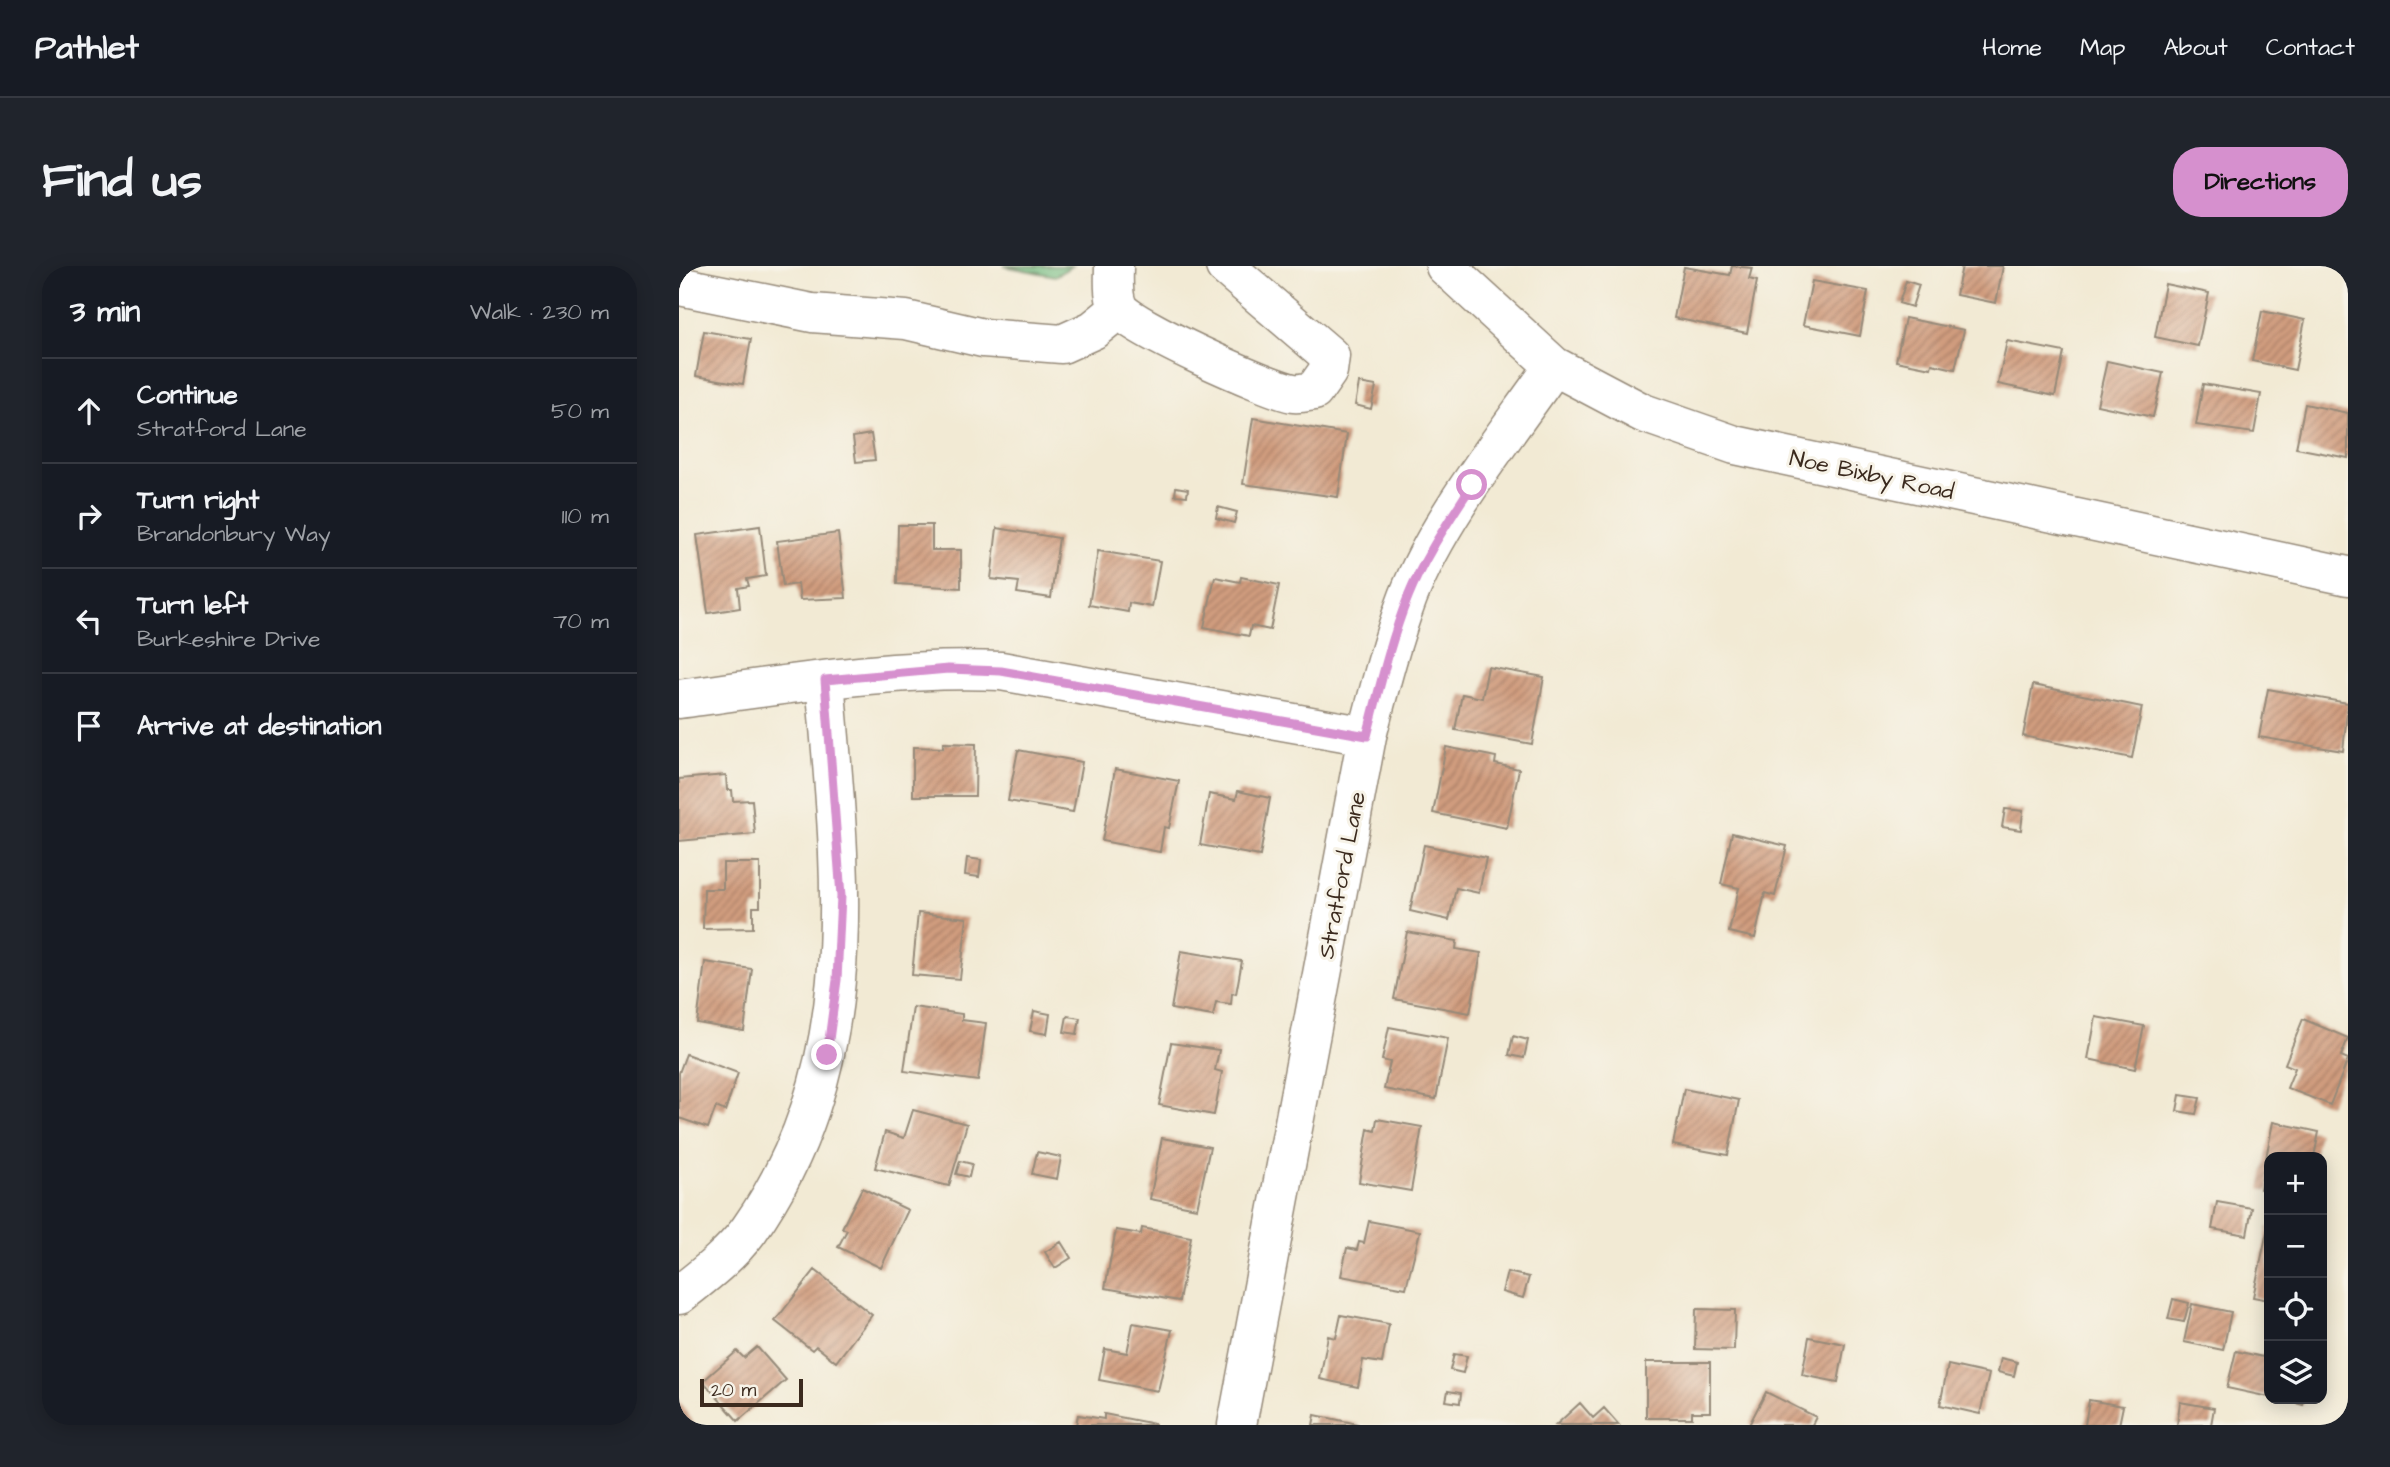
<!DOCTYPE html>
<html lang="en">
<head>
<meta charset="utf-8">
<style>
  :root { --surface:#171b24; --page:#20242c; --text:#f1f3f6; --muted:#9ea1a6; --line:#363941; --accent:#d690ce }
  body { margin:0; font-family:"Architects Daughter",sans-serif; background:var(--page); color:var(--text) }
  .controls { position:absolute; right:21px; bottom:21px; display:grid; overflow:hidden; border-radius:14px; box-shadow:0 4px 18px #0003 }
  .controls button { width:63px; height:63px; display:grid; place-items:center; padding:0; border:0; border-bottom:2px solid var(--line); background:var(--surface); color:var(--text); font:35px sans-serif }
  .scale { position:absolute; left:21px; bottom:18px; width:103px; box-sizing:border-box; padding-left:7px; border:4px solid #3b2a1e; border-top:0; font-size:19px; line-height:24px; white-space:nowrap; color:#3b2a1e; -webkit-text-stroke:5px #f7f3e8; paint-order:stroke }
  .stop { position:absolute; width:21px; height:21px; margin:-16px; border:5px solid #d690ce; border-radius:50%; background:#fff }
  .stop.end { background:#d690ce; border-color:#fff; box-shadow:0 2px 7px #0008 }
  .list { margin:0; padding:0; list-style:none }
  h2 { display:flex; justify-content:space-between; align-items:center; height:91px; margin:0; padding:0 28px; font-size:30px }
  h2 small { font-size:23px; font-weight:400; color:var(--muted) }
  .list li { display:grid; grid-template-columns:46px 1fr auto; gap:21px; align-items:center; box-sizing:border-box; height:105px; padding:0 28px; border-top:2px solid var(--line) }
  .list b { display:block; font-size:26px; white-space:nowrap }
  .list p { margin:0; font-size:23px; white-space:nowrap; color:var(--muted) }
  .list em { font-size:23px; font-style:normal; color:var(--muted) }
  .icon { flex:none; width:38px; height:38px; fill:none; stroke:currentColor; stroke-width:2; stroke-linecap:round; stroke-linejoin:round }
  .map { position:relative; flex:none; width:1669px; height:1159px; overflow:hidden; border-radius:28px }
  header { display:flex; align-items:center; gap:42px; box-sizing:border-box; height:98px; padding:0 35px; background:var(--surface); border-bottom:2px solid var(--line) }
  header strong { font-size:33px }
  nav { display:flex; gap:38px; margin-inline-start:auto; font-size:24px }
  .intro { display:flex; align-items:center; justify-content:space-between; box-sizing:border-box; height:168px; padding:0 42px }
  h1 { margin:0; font-size:49px }
  .button { padding:18px 32px; border-radius:28px; background:var(--accent); color:#111; font-size:24px; font-weight:700 }
  main { display:flex; gap:42px; padding:0 42px }
  aside { flex:1; background:var(--surface); border-radius:28px; box-shadow:0 4px 18px #0003 }
  .map>svg:first-child { display:block }
  .forest { fill:url(#forest-crowns); stroke:#587350; stroke-width:2 }
  .building { fill:url(#building-hatch) }
  .lines { fill:none; stroke-linecap:round; stroke-linejoin:round }
  .minor-casing { stroke:#968a79; stroke-width:41 }
  .minor { stroke:#fff; stroke-width:38 }
  .route { stroke:#d690ce; stroke-width:9 }
  .labels { text-anchor:middle; stroke-width:6; stroke-linejoin:round; paint-order:stroke }
  .street-label { font-size:23px; fill:#3b2a1e; stroke:#f7f3e8 }
</style>
</head>
<body>
<header>
<strong>Pathlet</strong>
<nav><a>Home</a><a>Map</a><a>About</a><a>Contact</a></nav>
</header>
<div class="intro"><h1>Find us</h1><a class="button">Directions</a></div>
<main>
<aside>
<h2>3 min<small>Walk · 230 m</small></h2>
<ul class="list">
<li><svg class="icon" aria-label="ahead" viewBox="0 0 24 24"><path d="M12 20V5M6 11l6-6 6 6"/></svg><div><b>Continue</b><p>Stratford Lane</p></div><em>50 m</em></li>
<li><svg class="icon" aria-label="right" viewBox="0 0 24 24"><path d="M7 20v-9h11M14 6l5 5-5 5"/></svg><div><b>Turn right</b><p>Brandonbury Way</p></div><em>110 m</em></li>
<li><svg class="icon" aria-label="left" viewBox="0 0 24 24"><path d="M17 20v-9H6M10 6l-5 5 5 5"/></svg><div><b>Turn left</b><p>Burkeshire Drive</p></div><em>70 m</em></li>
<li><svg class="icon" aria-label="arrive" viewBox="0 0 24 24"><path d="M6 21V4h12l-3 4 3 4H6"/></svg><div><b>Arrive at destination</b></div></li>
</ul>
</aside>
<div class="map">
<svg width="1669" height="1159" viewBox="0 0 1669 1159">
  <defs>
    <pattern id="forest-crowns" width="20" height="18" patternUnits="userSpaceOnUse" patternTransform="scale(1.75)"><rect width="20" height="18" fill="#74bc81"/><path d="M2 6a3 3 0 1 1 6 0M12 15a3 3 0 1 1 6 0" fill="none" stroke="#609969"/></pattern>
    <pattern id="building-hatch" width="6" height="6" patternUnits="userSpaceOnUse" patternTransform="scale(1.75)"><rect width="6" height="6" fill="#d09c7e"/><path d="M-1 1l2-2M0 6l6-6M5 7l2-2" fill="none" stroke="#aa7f67"/></pattern>
  </defs>
  <rect width="100%" height="100%" fill="#f7f3e8"/>
  <filter id="ink" filterUnits="userSpaceOnUse"><feTurbulence type="fractalNoise" baseFrequency=".0143" numOctaves="2"/><feDisplacementMap in="SourceGraphic" scale="14" xChannelSelector="R" yChannelSelector="G"/><feConvolveMatrix kernelMatrix="1 2 1 2 8 2 1 2 1" color-interpolation-filters="sRGB"/></filter>
  <filter id="wash" filterUnits="userSpaceOnUse"><feTurbulence type="fractalNoise" baseFrequency=".00686" numOctaves="4" result="noise"/><feDisplacementMap in="SourceGraphic" scale="28" xChannelSelector="R" yChannelSelector="G"/><feGaussianBlur stdDeviation="1.57" result="paint"/><feColorMatrix in="noise" values="0 0 0 0 0 0 0 0 0 0 0 0 0 0 0 0 0 1.4 0 .05"/><feComposite in="paint" operator="in"/></filter>
  <g filter="url(#wash)">
    <rect width="100%" height="100%" fill="#f2ead4"/>
    <!-- forest -->
    <path class="forest" d="M325,0H393L376,10Z"/>
    <g id="blocks">
      <!-- building -->
      <path class="building" d="M1053,0L1073,2L1070,13L1078,15L1068,67L995,52L1005,1L1051,9Z
        M1283,0H1324L1317,37L1277,29Z
        M1133,15L1189,25L1181,70L1124,59Z
        M1227,15L1240,19L1233,41L1220,37Z
        M1486,18L1530,27L1519,80L1476,71Z
        M1583,45L1626,54L1616,104L1573,95Z
        M1226,52L1285,64L1276,103L1253,98L1252,102L1217,95Z
        M25,65L72,73L64,118L17,110Z
        M1328,75L1385,86L1376,130L1319,118Z
        M1428,95L1484,107L1474,151L1418,139Z
        M680,117L697,120L692,143L676,139Z
        M1524,118L1582,128L1575,167L1517,159Z
        M1626,138L1669,147V192L1617,182Z
        M574,152L668,168L659,231L564,218Z
        M192,168L196,194L177,196L174,171Z
        M497,221L509,223L508,230L496,229Z
        M539,241L558,246L555,257L537,252Z
        M219,259H253V284H282V322L218,318Z
        M81,260L87,310L68,313L70,320L59,322L61,342L29,347L18,269Z
        M318,262L380,272L372,332L338,327L340,316L312,313Z
        M159,267L167,332L121,334L119,318L104,320L98,275Z
        M419,285L481,295L473,341L450,337L449,346L410,339Z
        M536,311L561,316L562,311L600,319L591,364L572,360L570,370L525,361Z
        M809,401L865,411L853,478L776,464L783,428L803,432Z
        M1354,419L1463,441L1453,492L1344,470Z
        M1589,423L1669,437L1664,485L1580,471Z
        M264,477L297,478L296,530H234V481L264,482Z
        M767,481L817,491L816,498L840,503L828,562L754,547Z
        M339,484L403,496L394,546L329,535Z
        M436,503L500,515L490,562L485,561L481,586L423,575Z
        M47,509L48,524H53L54,535L73,534L76,568L0,575V513Z
        M559,525L591,532L581,590L521,579L530,528L557,533Z
        M1326,543L1344,545L1342,564L1323,561Z
        M1053,567L1108,580L1096,630L1086,627L1076,672L1050,666L1060,622L1042,618Z
        M745,579L807,592L800,627L777,622L770,654L731,645Z
        M288,592L302,594L300,611L286,609Z
        M44,597H81V641H74V662L24,663L25,623H44Z
        M239,647L288,652L281,713L233,709Z
        M728,666L778,675L777,683L802,687L791,747L715,733Z
        M502,685L563,695L557,728L553,727L552,738L537,736L534,750L492,743Z
        M26,696L73,703L65,765L18,757Z
        M234,741L283,748V754L307,757L299,815L225,805Z
        M355,745L371,748L368,768L351,765Z
        M388,750L401,752L398,768L385,766Z
        M1417,751L1465,760L1456,803L1409,793Z
        M1624,753L1669,772L1662,790L1669,793L1651,839L1608,822L1616,802L1606,798Z
        M710,761L769,772L757,833L705,823L711,796L703,794Z
        M834,770L849,774L845,792L830,789Z
        M492,777L540,784L536,804L543,806L535,849L480,839Z
        M7,788L59,807L46,845L37,841L29,862L0,852V807Z
        M1005,823L1060,834L1049,889L994,879Z
        M1501,829L1521,832L1517,848L1498,845Z
        M234,844L288,858L270,920L196,902L206,866L225,872Z
        M698,853L743,861L732,925L680,916L689,863L696,865Z
        M1594,856L1640,866L1635,891H1590V925L1581,923Z
        M483,872L531,881L518,942L471,933Z
        M358,886L382,891L378,913L353,908Z
        M281,895L293,898L290,911L277,908Z
        M183,922L229,944L202,1002L159,981L168,964L163,962Z
        M1538,936L1573,942L1568,969L1533,963Z
        M690,955L741,965L727,1022L662,1010L668,982L678,984L680,976L685,977Z
        M1589,961H1590V1034L1574,1031Z
        M463,962L512,971L500,1035L426,1022L437,964L462,968Z
        M382,976L392,992L376,1002L366,986Z
        M136,1004L193,1049L157,1096L137,1080L133,1084L96,1055Z
        M828,1006L850,1011L844,1032L823,1026Z
        M1494,1033L1510,1037L1505,1056L1489,1053Z
        M1513,1038L1552,1046L1544,1084L1505,1076Z
        M1017,1043L1056,1044L1055,1084L1016,1083Z
        M662,1049L710,1058L703,1097L684,1094L679,1121L641,1113L649,1070L657,1072Z
        M454,1057L493,1064L479,1125L420,1114L426,1083L448,1087Z
        M1590,1068V1131L1548,1122L1557,1085L1584,1091Z
        M1130,1071L1166,1078L1159,1116L1123,1109Z
        M78,1081L107,1114L59,1155L24,1115L58,1085L65,1092Z
        M775,1088L788,1090L784,1107L771,1104Z
        M1322,1092L1338,1096L1335,1110L1319,1106Z
        M967,1096H1031V1146H1013V1152H967Z
        M1269,1099L1310,1108L1301,1148L1261,1139Z
        M769,1125L782,1127L781,1137L767,1135Z
        M1087,1126L1137,1151L1133,1159H1070Z
        M1602,1133H1625L1624,1139Z
        M1410,1134L1444,1140L1440,1159H1406Z
        M0,1135L16,1159H0Z
        M1501,1136L1535,1142L1532,1159H1498Z
        M901,1137L914,1152L925,1142L940,1159H877Z
        M425,1148L476,1158V1159H397L399,1149L425,1153Z
        M636,1149L679,1158V1159H634Z"/>
    </g>
  </g>
  <g filter="url(#ink)">
    <use href="#blocks" fill-opacity="0" stroke="#968a79" stroke-width="2"/>
    <g class="lines">
      <!-- minor casing -->
      <g class="minor-casing">
        <path id="minor" d="M435,0C435,13 433,31 440,43C450,60 590,123 614,127C620,128 629,126 635,125L649,105L651,90L546,0
          M766,0L875,100L964,147L1056,179L1669,310
          M0,20L133,47L227,54L304,72L383,78L414,64L440,43
          M0,433C107,419 214,400 322,405L688,470
          M0,1029C24,1010 52,989 70,964C188,796 162,606 146,414
          M558,1159L688,470C700,424 712,376 729,331C761,250 825,172 875,100"/>
      </g>
      <!-- minor -->
      <use href="#minor" class="minor"/>
    </g>
  </g>
  <g class="lines" filter="url(#ink)">
    <!-- route -->
    <path class="route" d="M148,789L158,714L162,630L146,414L269,403L322,405L688,470C700,424 711,376 729,331C745,291 770,255 793,219"/>
  </g>
  <g class="labels">
    <!-- street labels -->
    <g class="street-label">
      <text transform="translate(1193 208) rotate(12)" y="8">Noe Bixby Road</text>
      <text transform="translate(662 609) rotate(-79)" y="8">Stratford Lane</text>
    </g>
  </g>
</svg>
<div class="controls">
<button>+</button>
<button>−</button>
<button><svg class="icon" aria-label="locate" viewBox="0 0 24 24"><circle cx="12" cy="12" r="6"/><path d="M12 2v4M12 18v4M2 12h4M18 12h4"/></svg></button>
<button><svg class="icon" aria-label="layers" viewBox="0 0 24 24"><path d="M12 4l9 5-9 5-9-5zM3 14l9 5 9-5"/></svg></button>
</div>
<div class="scale">20 m</div>
<div class="stop" style="left:793px;top:219px"></div>
<div class="stop end" style="left:148px;top:789px"></div>
</div>
</main>
</body>
</html>
